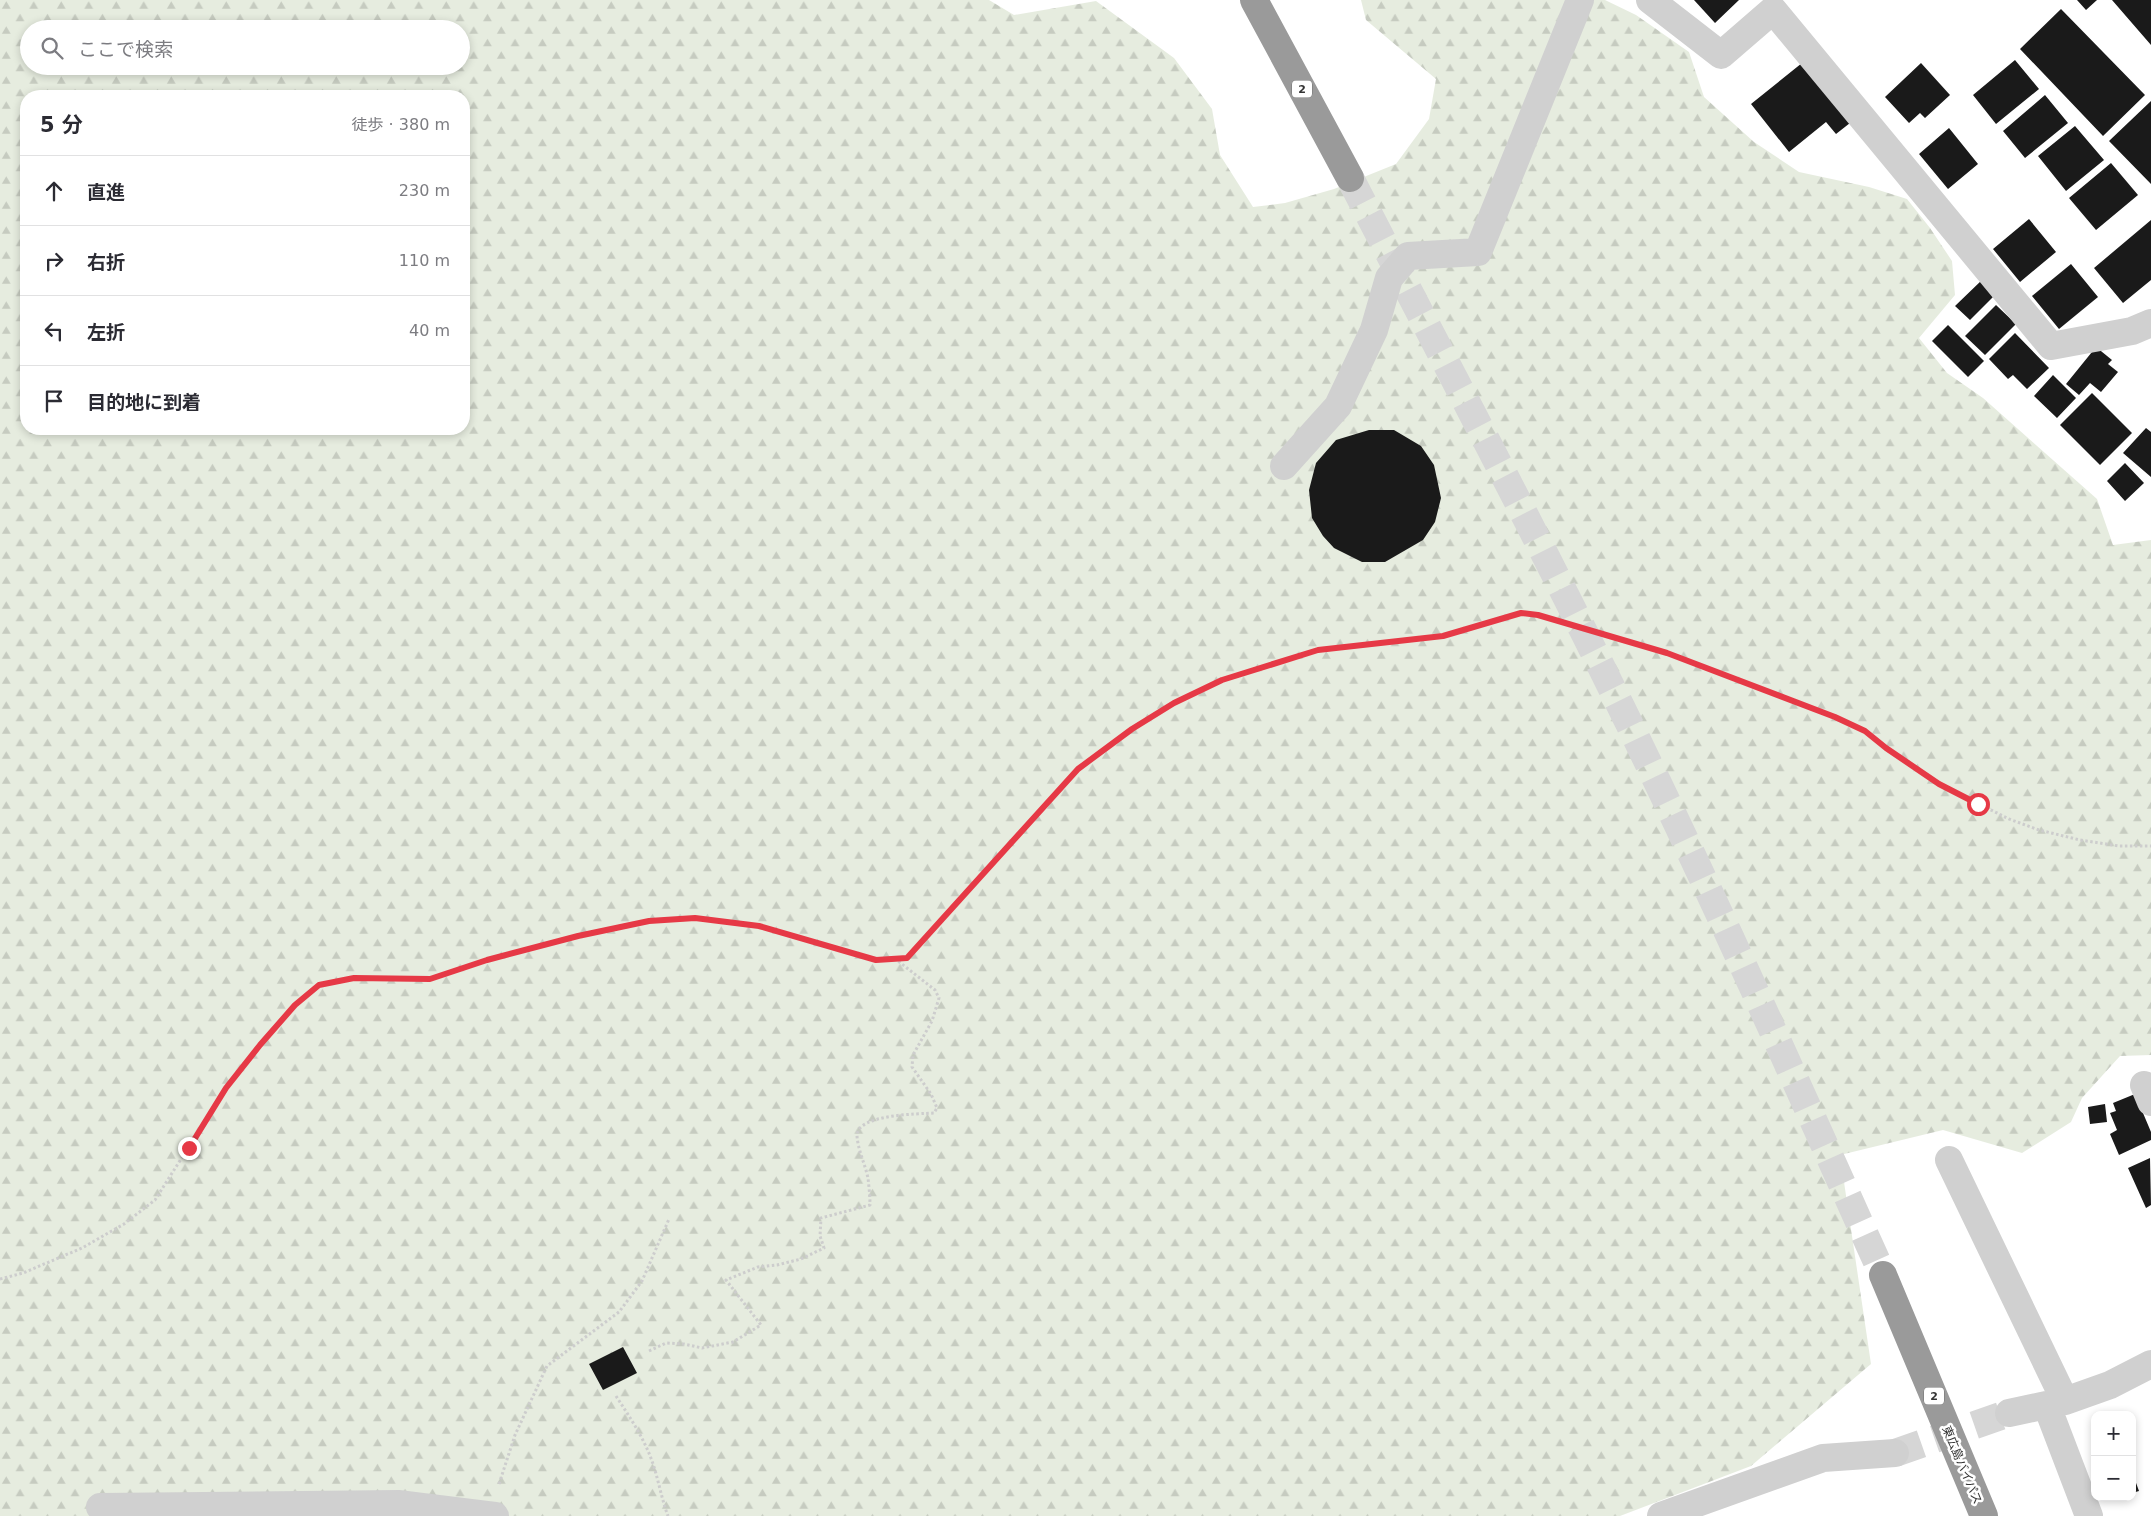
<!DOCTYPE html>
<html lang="ja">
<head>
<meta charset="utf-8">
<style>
  :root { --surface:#fff; --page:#f2f2f3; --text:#2b2b33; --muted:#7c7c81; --line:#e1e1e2 }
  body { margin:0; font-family:"DejaVu Sans","Noto Sans JP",sans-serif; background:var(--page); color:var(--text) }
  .controls { position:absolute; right:15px; bottom:15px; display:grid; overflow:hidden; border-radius:10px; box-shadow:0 2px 8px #0003 }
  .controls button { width:45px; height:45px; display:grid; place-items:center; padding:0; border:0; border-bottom:1px solid var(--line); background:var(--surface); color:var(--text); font:25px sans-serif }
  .stop { position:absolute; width:15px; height:15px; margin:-11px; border:4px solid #e63946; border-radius:50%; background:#fff }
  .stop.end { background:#e63946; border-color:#fff; box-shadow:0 1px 5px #0008 }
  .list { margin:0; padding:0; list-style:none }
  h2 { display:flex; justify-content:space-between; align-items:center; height:65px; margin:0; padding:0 20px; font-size:21px }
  h2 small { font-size:16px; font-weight:400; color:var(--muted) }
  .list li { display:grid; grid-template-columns:32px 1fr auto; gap:15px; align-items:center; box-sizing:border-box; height:70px; padding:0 20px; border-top:1px solid var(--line) }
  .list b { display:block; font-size:19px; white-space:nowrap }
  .list em { font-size:16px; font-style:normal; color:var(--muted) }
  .icon { flex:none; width:28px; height:28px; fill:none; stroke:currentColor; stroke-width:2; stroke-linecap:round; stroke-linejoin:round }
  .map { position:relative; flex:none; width:2151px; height:1516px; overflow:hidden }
  .search { position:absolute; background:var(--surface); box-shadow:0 2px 8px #0003; left:20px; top:20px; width:450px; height:55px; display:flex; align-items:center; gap:12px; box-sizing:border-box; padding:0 18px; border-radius:28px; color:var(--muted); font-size:19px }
  .panel { position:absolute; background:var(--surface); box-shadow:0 2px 8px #0003; left:20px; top:90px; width:450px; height:345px; border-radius:20px }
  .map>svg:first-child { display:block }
  .forest { fill:url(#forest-firs); fill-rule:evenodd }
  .building { fill:#1a1a1a }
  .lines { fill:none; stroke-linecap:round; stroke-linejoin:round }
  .minor-tunnel { stroke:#d6d6d6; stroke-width:28; stroke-dasharray:28 14; stroke-linecap:butt }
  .highway-tunnel { stroke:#d6d6d6; stroke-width:28; stroke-dasharray:28 14; stroke-linecap:butt }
  .path { stroke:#cdcdcd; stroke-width:3; stroke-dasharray:2.5 2.5; stroke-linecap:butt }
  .minor { stroke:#d0d0d0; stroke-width:28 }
  .highway { stroke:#9a9a9a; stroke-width:28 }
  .route { stroke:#e63946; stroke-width:6 }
  .labels { text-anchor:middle; stroke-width:5; stroke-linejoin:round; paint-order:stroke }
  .shield { fill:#fff; stroke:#707070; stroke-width:1 }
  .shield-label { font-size:11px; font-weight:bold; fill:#333 }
  .street-label { font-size:12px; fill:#333; stroke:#fff }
</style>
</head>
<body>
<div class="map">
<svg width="2151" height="1516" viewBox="0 0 2151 1516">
  <defs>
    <pattern id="forest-firs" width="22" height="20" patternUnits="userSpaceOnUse" patternTransform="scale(1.25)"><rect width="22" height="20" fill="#e6ecdf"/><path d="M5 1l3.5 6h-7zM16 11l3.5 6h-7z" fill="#c6cbc0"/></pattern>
  </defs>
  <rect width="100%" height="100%" fill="#fff"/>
  <!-- forest -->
  <path class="forest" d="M0,0H989L1014,15L1096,1L1174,58L1212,109L1220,155L1253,207L1285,203L1334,189L1396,164L1429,119L1436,79L1366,20L1361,0H1605L1636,15L1689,52L1704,97L1754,142L1799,172L1869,187L1907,199L1930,228L1952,261L1955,295L1919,338L1947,373L1983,398L2097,499L2113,545L2151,540V1055L2120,1056L2082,1098L2071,1122L2022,1153L1943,1130L1840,1155L1871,1364L1751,1466L1620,1516H0ZM29,29H461V66H29ZM26,96H464V429H26Z"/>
  <!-- building -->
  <path class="building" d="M1694,0H1739L1715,23Z
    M2077,0H2097L2086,10Z
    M2112,0H2151V45Z
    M2061,9L2145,95L2103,136L2020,49Z
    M2015,60L2039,89L1996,124L1973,95Z
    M1802,63L1850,123L1836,134L1826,122L1789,152L1751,104Z
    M1921,63L1950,95L1925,118L1920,113L1909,123L1885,97Z
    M2045,95L2068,123L2025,158L2003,131Z
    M2151,101V184L2109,141Z
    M2075,126L2104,160L2066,191L2038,156Z
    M1949,128L1978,164L1948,189L1919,154Z
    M2111,163L2138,195L2096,230L2069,198Z
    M2029,219L2056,252L2020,282L1993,249Z
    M2151,220V280L2123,303L2094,268Z
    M2071,264L2098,297L2059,329L2032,296Z
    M1983,279L1997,293L1970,320L1955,306Z
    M1996,305L2016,324L1985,355L1965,336Z
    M1948,325L1984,361L1968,377L1932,341Z
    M2015,333L2049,368L2027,389L2013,375L2008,379L1989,359Z
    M2096,347L2112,360L2108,364L2118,372L2101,392L2090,383L2079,395L2066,384Z
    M2053,375L2076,398L2057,418L2034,396Z
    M2092,393L2132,433L2100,465L2060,425Z
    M2146,428L2151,432V477L2123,453Z
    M1369,430H1394L1421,446L1434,465L1441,498L1435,522L1423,540L1385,562H1362L1334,548L1323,536L1312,518L1309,490L1316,463L1336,440Z
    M2125,463L2144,483L2125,501L2107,481Z
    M2135,1094L2151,1132V1140L2119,1155L2110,1134L2117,1130L2110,1113L2116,1111L2113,1103Z
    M2105,1104L2107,1122L2090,1124L2088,1107Z
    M2150,1158L2151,1205L2146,1208L2128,1168Z
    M623,1347L637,1373L603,1390L589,1364Z
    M2132,1472L2139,1491L2132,1493Z"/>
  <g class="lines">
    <!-- minor-tunnel -->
    <path class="minor-tunnel" d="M1895,1453L2009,1413"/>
    <!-- highway-tunnel -->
    <path class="highway-tunnel" d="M1350,178C1442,356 1536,533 1624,713C1715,899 1798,1087 1883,1275"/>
    <!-- path -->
    <path class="path" d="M0,1279L23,1273L82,1248L124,1224L155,1200L226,1088L295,1005L319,985L354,978L430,979L487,960L578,935L649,921L695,918L759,926L876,960L907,958L1078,769L1132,729L1173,703L1222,680L1318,650L1443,636L1521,613L1538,615L1667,653L1835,717L1865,731L1886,748L1939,784L2009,819L2039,830L2080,840L2119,846H2151
      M649,1351L666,1343L684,1344L702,1348L733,1342L761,1325L726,1280L758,1267L777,1265L801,1259L824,1248L820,1236L821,1218L870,1205C870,1196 869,1187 868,1178C865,1164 858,1150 857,1136C856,1114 919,1114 934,1113L937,1108L931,1094L912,1067L913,1055L932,1021L939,998L935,990L898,961
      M616,1396C631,1419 646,1441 654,1467C659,1483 662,1500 668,1516
      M499,1484L515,1435L547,1366L619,1312L642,1281L669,1219"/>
    <!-- minor -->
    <path class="minor" d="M1650,0L1721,55L1773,10L2051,346L2132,331L2151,323
      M1284,466L1338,406L1374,330L1389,278L1408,256L1478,252L1580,0
      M2144,1085L2151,1102
      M1949,1160L2065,1401
      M2047,1406L2089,1516
      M2009,1413L2065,1401L2110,1385L2151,1364
      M100,1507L398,1504L495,1516
      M1661,1516L1823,1458L1895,1453"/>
    <!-- highway -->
    <path class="highway" d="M1254,0L1350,178
      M1883,1275L1984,1516"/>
  </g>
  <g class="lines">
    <!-- route -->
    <path class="route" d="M189,1148L226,1088L260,1045L295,1005L319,985L354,978L430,979L487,960L578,936L649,921L695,918L759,926L876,960L907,958L1078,769L1132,729L1174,703L1222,680L1318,650L1443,636L1521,613L1538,615L1667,653L1835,717L1865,731L1886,748L1939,784L1978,804"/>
  </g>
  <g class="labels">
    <!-- shield labels -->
    <g class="shield">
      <rect x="1292" y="80.5" width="20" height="17" rx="4"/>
      <rect x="1924" y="1387.5" width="20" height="17" rx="4"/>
    </g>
    <g class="shield-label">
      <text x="1302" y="93">2</text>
      <text x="1934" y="1400">2</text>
    </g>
    <!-- street labels -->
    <g class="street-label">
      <text transform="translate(1962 1465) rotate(67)" y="4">東広島バイパス</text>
    </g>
  </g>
</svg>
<div class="controls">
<button>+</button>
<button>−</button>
</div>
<div class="stop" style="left:1978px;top:804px"></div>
<div class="stop end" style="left:189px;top:1148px"></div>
<div class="search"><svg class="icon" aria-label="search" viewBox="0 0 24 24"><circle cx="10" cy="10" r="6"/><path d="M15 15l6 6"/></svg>ここで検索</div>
<section class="panel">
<h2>5 分<small>徒歩 · 380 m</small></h2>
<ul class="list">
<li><svg class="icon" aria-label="ahead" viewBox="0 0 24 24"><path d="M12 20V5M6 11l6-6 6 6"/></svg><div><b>直進</b></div><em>230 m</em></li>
<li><svg class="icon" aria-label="right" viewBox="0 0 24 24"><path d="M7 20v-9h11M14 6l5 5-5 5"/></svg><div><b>右折</b></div><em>110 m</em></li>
<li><svg class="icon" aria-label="left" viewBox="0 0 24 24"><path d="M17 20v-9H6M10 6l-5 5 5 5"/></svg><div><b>左折</b></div><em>40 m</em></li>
<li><svg class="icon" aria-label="arrive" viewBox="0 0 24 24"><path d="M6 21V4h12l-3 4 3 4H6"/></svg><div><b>目的地に到着</b></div></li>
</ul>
</section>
</div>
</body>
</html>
